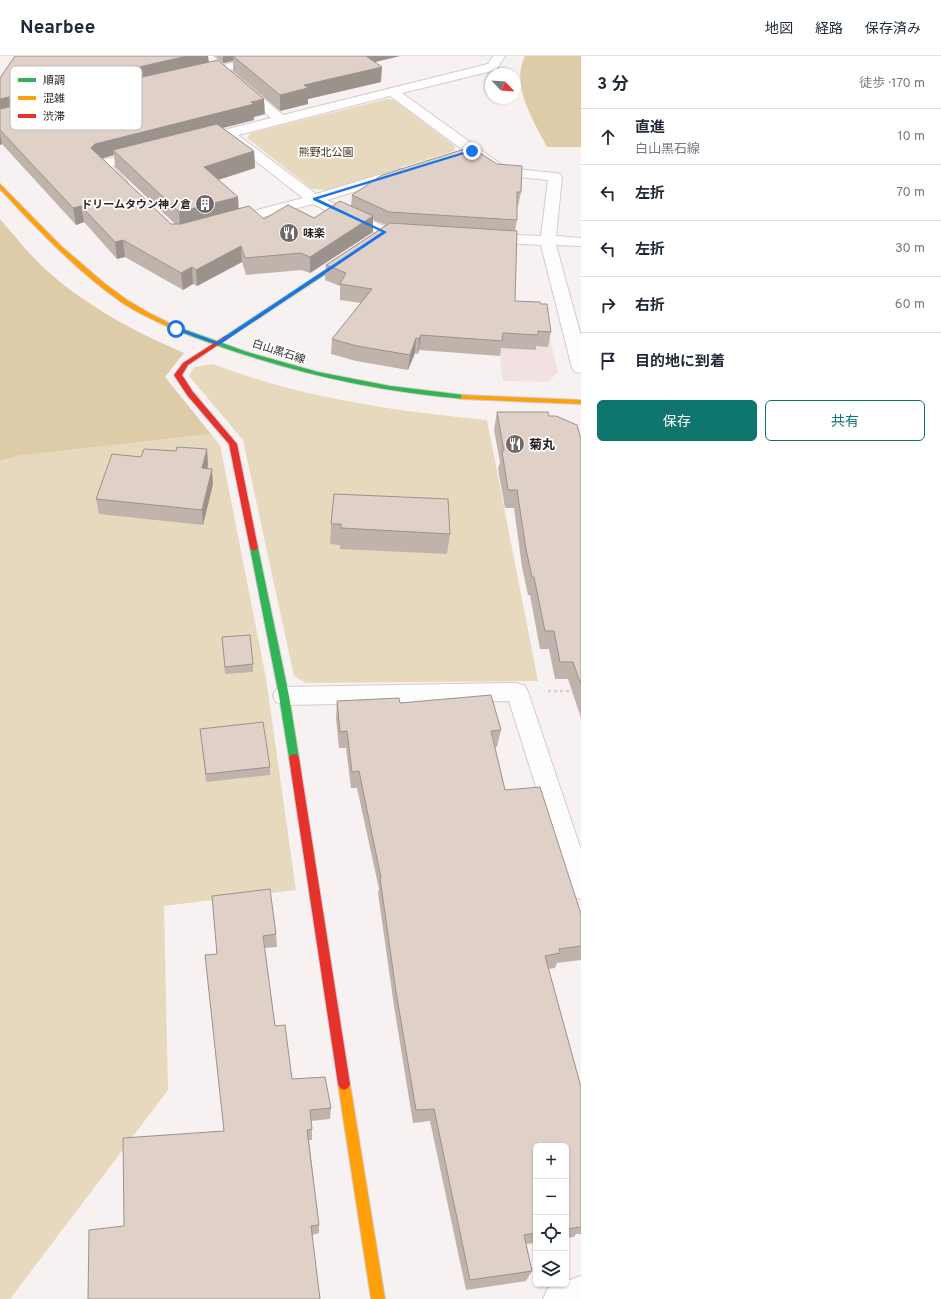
<!DOCTYPE html>
<html lang="ja">
<head>
<meta charset="utf-8">
<style>
  :root { --surface:#fff; --page:#f6f6f7; --text:#1f2937; --muted:#747a83; --line:#e0e1e3; --accent:#0f766e }
  body { margin:0; font-family:Overpass,"Noto Sans JP",sans-serif; background:var(--page); color:var(--text) }
  .controls { position:absolute; right:12px; bottom:12px; display:grid; overflow:hidden; border-radius:6px; box-shadow:0 1px 3px #0004 }
  .controls button { width:36px; height:36px; display:grid; place-items:center; padding:0; border:0; border-bottom:1px solid var(--line); background:var(--surface); color:var(--text); font:20px sans-serif }
  .compass { position:absolute; left:485px; top:12px; width:36px; height:36px; border-radius:50%; background:var(--surface); box-shadow:0 1px 3px #0004; rotate:115deg }
  .stop { position:absolute; width:12px; height:12px; margin:-9px; border:3px solid #1a73e8; border-radius:50%; background:#fff }
  .stop.end { background:#1a73e8; border-color:#fff; box-shadow:0 1px 4px #0008 }
  .list { margin:0; padding:0; list-style:none }
  h2 { display:flex; justify-content:space-between; align-items:center; height:52px; margin:0; padding:0 16px; font-size:17px }
  h2 small { font-size:13px; font-weight:400; color:var(--muted) }
  .list li { display:grid; grid-template-columns:26px 1fr auto; gap:12px; align-items:center; box-sizing:border-box; height:56px; padding:0 16px; border-top:1px solid var(--line) }
  .list b { display:block; font-size:15px; white-space:nowrap }
  .list p { margin:0; font-size:13px; white-space:nowrap; color:var(--muted) }
  .list em { font-size:13px; font-style:normal; color:var(--muted) }
  .actions { display:flex; gap:8px; padding:12px 16px }
  .actions a { flex:1; padding:9px 0; border:1px solid var(--accent); border-radius:6px; text-align:center; font-size:14px; color:var(--accent) }
  .actions .main { background:var(--accent); color:#fff }
  .icon { flex:none; width:22px; height:22px; fill:none; stroke:currentColor; stroke-width:2; stroke-linecap:round; stroke-linejoin:round }
  .map { position:relative; flex:none; width:581px; height:1243px; overflow:hidden }
  header { display:flex; align-items:center; gap:24px; box-sizing:border-box; height:56px; padding:0 20px; background:var(--surface); border-bottom:1px solid var(--line) }
  header strong { font-size:19px }
  nav { display:flex; gap:22px; margin-inline-start:auto; font-size:14px }
  main { display:flex }
  aside { flex:1; background:var(--surface) }
  .map>svg:first-child { display:block }
  .built { fill:#f2e1e1 }
  .green { fill:#e7d9be }
  .forest { fill:#ddcca7 }
  .lines { fill:none; stroke-linecap:round; stroke-linejoin:round }
  .street-casing { stroke:#d4cbca; stroke-width:2 }
  .fast-casing { stroke:#d4cbca; stroke-width:2 }
  .slow-casing { stroke:#d4cbca; stroke-width:2 }
  .jam-casing { stroke:#d4cbca; stroke-width:2 }
  .path { stroke:#d3d0d0; stroke-width:2.5; stroke-dasharray:3 3; stroke-linecap:butt }
  .street { fill:#fefdfd; fill-rule:evenodd }
  .fast { fill:#30b455; fill-rule:evenodd }
  .slow { fill:#ff9f0a; fill-rule:evenodd }
  .jam { fill:#e5322d; fill-rule:evenodd }
  .wall { fill:#c0b3ac; fill-rule:evenodd }
  .shaded-wall { fill:#9c928c }
  .building { fill:#dfd0c8; stroke:#9c928c }
  .route { fill:#1a73e8 }
  .labels { text-anchor:middle; stroke-width:3.5; stroke-linejoin:round; paint-order:stroke }
  .far-park-label { font-size:11px; fill:#403416; stroke:#fff }
  .far-poi-label { font-size:11px; font-weight:bold; fill:#291e1e; stroke:#fff; text-anchor:end }
  .far-street-label { font-size:11px; fill:#291e1e; stroke:#fff }
  .poi-label { font-size:13px; font-weight:bold; fill:#291e1e; stroke:#fff; text-anchor:start }
  .key { fill:#fff; stroke:#bfbcbc; stroke-width:1 }
  .key-label { font-size:11px; fill:#291e1e }
</style>
</head>
<body>
<header>
<strong>Nearbee</strong>
<nav><a>地図</a><a>経路</a><a>保存済み</a></nav>
</header>
<main>
<div class="map">
<svg width="581" height="1243" viewBox="0 0 581 1243">
  <rect width="100%" height="100%" fill="#f8f1f1"/>
  <!-- built -->
  <path class="built" d="M494,260L545,261L558,317L547,326L503,325Z"/>
  <!-- green -->
  <path class="green" d="M387,43L394,44L455,90L454,95L327,134L312,133L247,82L251,77Z
    M213,308C301,342 394,355 487,364L538,625L306,627L294,620L243,384L189,320L194,311Z
    M211,378L220,389L266,622L296,834L164,850L168,1034L10,1243H0V405L17,400Z"/>
  <!-- forest -->
  <path class="forest" d="M525,0H581V91H547C534,65 510,29 525,0Z
    M0,163C14,179 28,197 43,211C84,249 133,275 184,297L165,321L211,378L17,400L0,405Z"/>
  <g class="lines">
    <!-- street casing -->
    <g class="street-casing">
      <path id="street" d="M200,0H213L223,9L260,0H282L280,3L230,14L283,59L488,8L493,0H505L496,14L402,37L506,112L555,117L560,118L562,121L556,180L581,182V190L556,189L581,280V317L575,316L572,312L541,189L487,186L482,185L480,182L482,179L487,178L541,180L548,124L497,119L390,40L238,79L316,138L398,113H408L410,116L408,119L327,144L388,172L413,174L415,177L413,180C381,188 341,161 313,148L228,170L223,169L221,166L223,163L303,142L226,82L201,88L196,87L194,84L196,81L271,62L218,17L198,22L194,21L192,18L194,15L212,11Z
        M143,95L148,96L150,99L148,102L112,110L127,125L125,128H115L95,108L97,105Z
        M517,627L525,630L528,636L581,794V843L572,840L568,832L509,645L284,649L276,646L273,640L276,634L284,631Z
        M581,1220V1243H543L548,1232L557,1228H566V1225Z"/>
    </g>
    <!-- fast casing -->
    <g class="fast-casing">
      <path id="fast" d="M351,197L354,199L353,200L227,283H223L222,282Z
        M175,270L247,296L318,316L390,330L464,339L468,341L464,343C361,334 269,311 173,273V271Z
        M254,489L258,492L289,640L299,702L297,705L294,706L291,705L289,702L279,640L250,492Z"/>
    </g>
    <!-- slow casing -->
    <g class="slow-casing">
      <path id="slow" d="M0,128L61,190L104,227L127,244L151,258L177,271V273H173C155,265 138,257 121,246C76,214 38,174 0,133Z
        M461,339L581,344V348L464,343H461Z
        M344,1022L348,1024L350,1028L385,1243H371L338,1028L340,1024Z"/>
    </g>
    <!-- jam casing -->
    <g class="jam-casing">
      <path id="jam" d="M225,280L227,281V283L188,309L182,319L193,336L237,388L258,492L254,495L250,492L229,388L187,339L174,319L183,307Z
        M294,698L297,699L299,702L350,1028L348,1032L344,1034L340,1032L338,1028L289,702L291,699Z"/>
    </g>
    <!-- path -->
    <path class="path" d="M548,635H581"/>
    <!-- street -->
    <use href="#street" class="street"/>
    <!-- fast -->
    <use href="#fast" class="fast"/>
    <!-- slow -->
    <use href="#slow" class="slow"/>
    <!-- jam -->
    <use href="#jam" class="jam"/>
  </g>
  <!-- wall -->
  <path class="wall" d="M15,0H208L209,6L265,58L254,61V64L223,72L254,95L255,112L218,124L238,141V153L264,163L314,162L351,150L352,139L521,136L518,150H517V164L515,175V245L551,276L548,291L536,290V294L501,292L500,300L419,294L418,298L415,297L408,314L356,305L331,298L332,283L361,247L340,244V230L325,224L326,209L386,169L373,164V176L310,217L301,214L246,219L242,206L197,230L193,228L183,234L125,201L117,203L84,166L76,169L2,88L0,89V22ZM114,99L115,111L175,168H171L102,102Z
    M215,0H400L375,6L381,26L308,43V48L280,55L233,15V5L223,7Z
    M497,356L549,360L581,383V662L568,623H555L549,593H540L530,539H528L522,511L514,452H505L498,413L500,406L494,374Z
    M207,393L208,409L207,412L213,428L203,469L99,458L96,443L141,401L176,395Z
    M334,438L450,478L447,498L340,493V489L330,488L331,468Z
    M222,581L253,608V616L225,618Z
    M337,645L400,647L501,674L497,691H495L505,734L581,858V904L557,907L555,912L548,913L581,1031V1178H576L574,1181L566,1182V1090H536V1187L526,1188L532,1215L526,1225L466,1234L430,1065L413,1067L394,950L378,837L379,833L357,732H351L346,692H339L336,662Z
    M200,673L270,711V719L206,726Z
    M212,840L276,878L277,891L264,892L275,970L292,1023L331,1052L330,1063L311,1065L312,1073V1084H309L319,1169V1177L312,1179L124,1170L224,1075L217,898Z"/>
  <!-- shaded-wall -->
  <path class="shaded-wall" d="M187,0H208L209,10L0,59V43Z
    M223,0H233V5L223,7Z
    M358,0H400L358,10Z
    M382,11L381,26L308,43V48L280,55V39L304,29Z
    M264,43L265,58L254,61V64L118,98L113,94L114,99L97,104L91,92L95,88Z
    M0,77L2,88L0,89Z
    M254,95L255,112L205,128L204,111Z
    M238,141L239,158L180,173L179,156Z
    M81,150L84,166L76,169L73,152Z
    M373,160V176L310,217V201Z
    M123,184L125,201L117,203L115,186Z
    M241,190L242,206L197,230L196,214Z
    M192,211L193,228L183,234L181,217Z
    M421,279L419,294L418,298L419,283Z
    M416,282L415,297L408,314L410,299Z
    M207,393L208,409L203,427L202,412Z
    M212,413L213,428L203,469L202,454Z"/>
  <!-- building -->
  <path class="building" d="M15,0H187L0,43V22Z
    M233,0H366L382,11L304,29L308,32L280,39Z
    M218,4L264,43L251,46L254,48L95,88L91,92L171,168H181L249,150L264,163L288,149L314,162L340,145L373,160L310,201L301,197L245,202L241,190L196,214L192,211L181,217L123,184L115,186L81,150L73,152L0,74V53Z
    M217,68L254,95L204,111L238,141L179,156L113,94Z
    M471,91L497,108L522,110L521,136H517V164L389,156L352,139L382,119Z
    M390,167L517,175L515,245L540,246L541,248H547L551,276L538,275V279L503,277L502,285L421,279L419,283L416,282L410,299L357,290L332,283L372,233L340,228L346,217L326,209Z
    M497,356H548L549,360H556L577,369L581,383V629L573,606H560L554,575H545L534,521H532L526,493L517,434H508L502,395H504Z
    M177,391L207,393L202,412L212,413L202,454L96,443L112,398L141,401L144,393L176,395Z
    M334,438L448,443L450,478L341,472V468H331Z
    M250,579L253,608L225,611L222,581Z
    M491,639L501,674L491,675L505,734L540,731L581,858V890L559,893L560,897L545,900L581,1031V1171L566,1173V1090H536V1177L524,1179L532,1215L470,1224L434,1053L416,1054L396,936L380,822H381L359,715L352,716L347,675L340,676L337,645L399,642L400,647Z
    M263,666L270,711L206,718L200,673Z
    M270,833L276,878L263,880L275,970L285,969L292,1023L325,1021L331,1052L310,1054L312,1073L307,1074L319,1169L311,1170L320,1243H88L89,1174L124,1170L123,1082L224,1075L205,899L217,898L212,840Z"/>
  <!-- route -->
  <path class="route" d="M470,94L474,95L318,143L387,176L219,289L173,273L178,272L217,286L382,176L313,144V142Z"/>
  <!-- icons -->
  <defs>
    <g id="building-disc" transform="scale(1)"><circle r="9.5" fill="#716868" stroke="#fff"/><path d="M-4-6H4V6H1V3H-1V6H-4ZM-2.5-4.3h1.7v1.8h-1.7ZM.8-4.3h1.7v1.8H.8ZM-2.5-1h1.7V.8h-1.7ZM.8-1h1.7V.8H.8Z" fill="#fff"/></g>
    <g id="restaurant-disc" transform="scale(1)"><circle r="9.5" fill="#716868" stroke="#fff"/><path d="M-5-6h1v4h1v-4h1v4h1v-4h1v5L-1.5 .5V6h-2V.5L-5-1ZM5-6V6H3V1.5H1.5Q1.5-4 5-6Z" fill="#fff"/></g>
  </defs>
  <g fill-rule="evenodd">
    <use href="#building-disc" x="205" y="148"/>
    <use href="#restaurant-disc" x="289" y="177"/>
    <use href="#restaurant-disc" x="515" y="388"/>
  </g>
  <g class="labels">
    <!-- far-park labels -->
    <g class="far-park-label">
      <text x="326" y="100">熊野北公園</text>
    </g>
    <!-- far-poi labels -->
    <g class="far-poi-label">
      <text x="191" y="152">ドリームタウン神ノ倉</text>
      <text x="303" y="181" text-anchor="start">味楽</text>
    </g>
    <!-- far-street labels -->
    <g class="far-street-label">
      <text transform="translate(279 295) rotate(18)" y="4">白山黒石線</text>
    </g>
    <!-- poi labels -->
    <g class="poi-label">
      <text x="529" y="393">菊丸</text>
    </g>
  </g>
  <!-- legend -->
  <rect x="10" y="10" width="132" height="64" rx="6" class="key"/>
  <rect x="18" y="22" width="18" height="4" fill="#30b455"/>
  <rect x="18" y="40" width="18" height="4" fill="#ff9f0a"/>
  <rect x="18" y="58" width="18" height="4" fill="#e5322d"/>
  <g class="key-label">
    <text x="43" y="28">順調</text>
    <text x="43" y="46">混雑</text>
    <text x="43" y="64">渋滞</text>
  </g>
</svg>
<div class="controls">
<button>+</button>
<button>−</button>
<button><svg class="icon" aria-label="locate" viewBox="0 0 24 24"><circle cx="12" cy="12" r="6"/><path d="M12 2v4M12 18v4M2 12h4M18 12h4"/></svg></button>
<button><svg class="icon" aria-label="layers" viewBox="0 0 24 24"><path d="M12 4l9 5-9 5-9-5zM3 14l9 5 9-5"/></svg></button>
</div>
<svg class="compass" viewBox="-18 -18 36 36"><path d="M0-13l5 13h-10z" fill="#e53935"/><path d="M0 13l5-13h-10z" fill="#747a83"/></svg>
<div class="stop" style="left:176px;top:273px"></div>
<div class="stop end" style="left:472px;top:95px"></div>
</div>
<aside>
<h2>3 分<small>徒歩 · 170 m</small></h2>
<ul class="list">
<li><svg class="icon" aria-label="ahead" viewBox="0 0 24 24"><path d="M12 20V5M6 11l6-6 6 6"/></svg><div><b>直進</b><p>白山黒石線</p></div><em>10 m</em></li>
<li><svg class="icon" aria-label="left" viewBox="0 0 24 24"><path d="M17 20v-9H6M10 6l-5 5 5 5"/></svg><div><b>左折</b></div><em>70 m</em></li>
<li><svg class="icon" aria-label="left" viewBox="0 0 24 24"><path d="M17 20v-9H6M10 6l-5 5 5 5"/></svg><div><b>左折</b></div><em>30 m</em></li>
<li><svg class="icon" aria-label="right" viewBox="0 0 24 24"><path d="M7 20v-9h11M14 6l5 5-5 5"/></svg><div><b>右折</b></div><em>60 m</em></li>
<li><svg class="icon" aria-label="arrive" viewBox="0 0 24 24"><path d="M6 21V4h12l-3 4 3 4H6"/></svg><div><b>目的地に到着</b></div></li>
</ul>
<div class="actions"><a class="main">保存</a><a>共有</a></div>
</aside>
</main>
</body>
</html>
